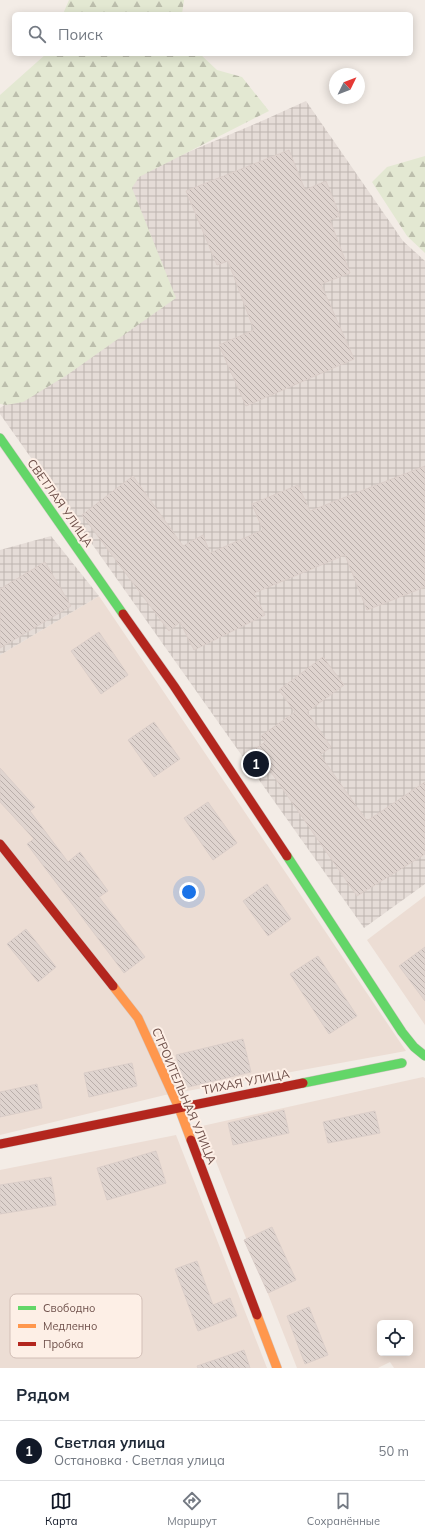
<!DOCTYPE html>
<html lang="ru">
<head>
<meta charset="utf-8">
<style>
  :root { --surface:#fff; --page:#f6f6f7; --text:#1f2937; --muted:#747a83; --line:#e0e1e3; --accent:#111827 }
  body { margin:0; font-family:Mulish,sans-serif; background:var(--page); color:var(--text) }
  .controls { position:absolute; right:12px; bottom:12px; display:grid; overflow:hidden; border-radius:6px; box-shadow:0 2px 10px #0003 }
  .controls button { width:36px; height:36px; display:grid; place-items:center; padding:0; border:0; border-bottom:1px solid var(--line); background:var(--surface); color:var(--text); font:20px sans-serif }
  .compass { position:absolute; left:329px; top:68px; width:36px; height:36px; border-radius:50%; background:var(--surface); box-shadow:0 2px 10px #0003; rotate:47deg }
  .you { position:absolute; left:189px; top:892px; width:14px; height:14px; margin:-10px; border:3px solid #fff; border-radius:50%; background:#1a73e8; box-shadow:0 0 0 6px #1a73e833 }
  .badge { display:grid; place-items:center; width:26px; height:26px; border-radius:50%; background:var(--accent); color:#fff; font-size:13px; font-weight:700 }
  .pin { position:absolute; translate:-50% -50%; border:2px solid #fff; box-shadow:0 1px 4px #0006 }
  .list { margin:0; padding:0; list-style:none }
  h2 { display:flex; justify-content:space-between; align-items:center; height:52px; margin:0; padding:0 16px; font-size:17px }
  h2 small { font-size:13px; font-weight:400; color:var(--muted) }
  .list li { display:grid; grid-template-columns:26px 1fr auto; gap:12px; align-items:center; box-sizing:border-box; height:60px; padding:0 16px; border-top:1px solid var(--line) }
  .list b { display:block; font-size:15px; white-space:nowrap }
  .list p { margin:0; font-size:13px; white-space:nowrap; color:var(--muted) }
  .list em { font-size:13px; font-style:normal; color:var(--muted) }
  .icon { flex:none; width:22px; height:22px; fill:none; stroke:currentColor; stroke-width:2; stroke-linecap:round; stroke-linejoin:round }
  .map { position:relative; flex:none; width:425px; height:1368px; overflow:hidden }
  .search { position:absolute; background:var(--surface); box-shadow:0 2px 10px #0003; left:12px; right:12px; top:12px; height:44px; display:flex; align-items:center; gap:10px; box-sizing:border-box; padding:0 14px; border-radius:6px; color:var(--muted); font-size:15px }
  .sheet { height:112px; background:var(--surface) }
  nav { display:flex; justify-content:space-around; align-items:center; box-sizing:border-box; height:56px; border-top:1px solid var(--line); background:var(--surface); font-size:11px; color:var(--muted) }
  nav a { display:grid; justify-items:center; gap:2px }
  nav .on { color:var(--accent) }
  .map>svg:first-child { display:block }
  .residential { fill:#ecddd4; fill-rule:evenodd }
  .industrial { fill:url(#industrial-grid) }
  .forest { fill:url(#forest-firs) }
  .building { fill:url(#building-back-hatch); stroke:#dbcec9 }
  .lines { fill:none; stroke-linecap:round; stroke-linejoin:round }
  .fast-casing { stroke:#d2c7c3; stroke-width:10 }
  .slow-casing { stroke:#d2c7c3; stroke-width:10 }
  .jam-casing { stroke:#d2c7c3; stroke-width:10 }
  .fast { stroke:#63d668; stroke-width:9 }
  .slow { stroke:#ff974d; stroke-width:9 }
  .jam { stroke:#b3261e; stroke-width:9 }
  .labels { text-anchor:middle; stroke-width:4; stroke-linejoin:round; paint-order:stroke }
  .street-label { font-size:12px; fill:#6e504a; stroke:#fdefe6 }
  .key { fill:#fdefe6; stroke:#d2bfb7; stroke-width:1 }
  .key-label { font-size:11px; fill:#6e504a }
</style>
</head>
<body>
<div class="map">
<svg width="425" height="1368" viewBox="0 0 425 1368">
  <defs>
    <pattern id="industrial-grid" width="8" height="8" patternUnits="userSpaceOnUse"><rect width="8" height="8" fill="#e5dcd7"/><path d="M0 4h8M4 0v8" fill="none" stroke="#beb5b0"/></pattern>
    <pattern id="forest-firs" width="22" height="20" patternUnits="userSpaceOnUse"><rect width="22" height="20" fill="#e3e8d2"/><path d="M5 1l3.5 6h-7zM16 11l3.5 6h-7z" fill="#bcbeac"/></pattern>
    <pattern id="building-back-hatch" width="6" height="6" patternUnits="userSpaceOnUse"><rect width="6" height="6" fill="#dfd4cf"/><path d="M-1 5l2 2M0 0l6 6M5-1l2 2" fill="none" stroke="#b9aeaa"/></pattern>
  </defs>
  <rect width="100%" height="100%" fill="#f3ece6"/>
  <!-- residential -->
  <path class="residential" d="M99,596L406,1051L165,1095L0,1135V655Z
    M425,896V1025L367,940Z
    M423,1077L425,1078V1368H394L390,1362L378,1368H297L202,1126ZM380,1323H410V1353H380Z
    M176,1135L267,1368H0V1170Z"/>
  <!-- industrial -->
  <path class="industrial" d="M306,101L403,241L425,261V884L364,928L0,414V408L167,293L122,180L264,120Z
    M51,536L99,596L0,655V550Z"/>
  <!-- forest -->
  <path class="forest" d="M69,0H184L182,14H63Z
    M46,54H200L217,70L242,77L269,111L139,177L132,188L176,298L67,375L23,402L6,405L0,404V95Z
    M425,156V253L407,236L372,182L387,167Z"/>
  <!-- building -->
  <path class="building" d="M289,150L305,190L326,181L340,216L330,220L350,273L321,284L354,359L246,406L219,345L254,330L228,261L217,265L186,191Z
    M425,466V587L367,610L345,555L254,593L265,615L194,650L180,622L169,631L82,515L133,476L183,546L203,535L210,553L263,530L252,504L298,485L310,511Z
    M45,562L71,606L0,648V589Z
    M99,632L128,675L101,694L71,651Z
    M323,657L344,685L307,712L331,747L320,755L367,821L425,782V854L357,896L255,749L265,742L261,736L295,712L279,690Z
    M154,722L180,759L154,777L128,740Z
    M0,768L35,807L30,811L68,862L80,852L108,891L99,897L145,957L124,973L27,844L34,839L0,802Z
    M208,802L237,843L213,860L184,818Z
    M267,884L291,919L268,936L243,901Z
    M26,929L56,967L38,982L7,944Z
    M425,947V1001L399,966Z
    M318,956L357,1016L329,1034L290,974Z
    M243,1039L251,1072L184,1088L176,1055Z
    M132,1063L137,1086L89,1097L84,1073Z
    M37,1084L42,1108L0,1117V1092Z
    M284,1110L289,1133L233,1145L228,1123Z
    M375,1111L380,1133L328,1143L323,1122Z
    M156,1151L166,1183L107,1200L97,1168Z
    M51,1177L56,1205L0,1214V1185Z
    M272,1227L296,1280L268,1293L244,1240Z
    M197,1261L213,1305L230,1298L237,1316L198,1331L175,1269Z
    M309,1307L328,1355L305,1364L287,1316Z
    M244,1350L250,1368H198L197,1366Z"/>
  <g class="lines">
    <!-- fast casing -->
    <g class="fast-casing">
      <path id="fast" d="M0,438L123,614
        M287,856L402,1032L414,1047L425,1056
        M303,1083L402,1063"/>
    </g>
    <!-- slow casing -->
    <g class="slow-casing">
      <path id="slow" d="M113,986L138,1018L179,1108L191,1140
        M257,1315L277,1368"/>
    </g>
    <!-- jam casing -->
    <g class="jam-casing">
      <path id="jam" d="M123,614L174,686L287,856
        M0,844L113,986
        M191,1140L257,1315
        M0,1144L303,1083"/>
    </g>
    <!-- fast -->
    <use href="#fast" class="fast"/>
    <!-- slow -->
    <use href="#slow" class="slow"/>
    <!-- jam -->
    <use href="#jam" class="jam"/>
  </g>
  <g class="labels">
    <!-- street labels -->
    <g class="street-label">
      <text transform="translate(60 503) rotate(55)" y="4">СВЕТЛАЯ УЛИЦА</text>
      <text transform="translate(246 1082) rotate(-11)" y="4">ТИХАЯ УЛИЦА</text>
      <text transform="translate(184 1096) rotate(67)" y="4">СТРОИТЕЛЬНАЯ УЛИЦА</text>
    </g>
  </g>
  <!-- legend -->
  <rect x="10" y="1294" width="132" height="64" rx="6" class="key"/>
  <rect x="18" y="1306" width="18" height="4" fill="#63d668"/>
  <rect x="18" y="1324" width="18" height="4" fill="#ff974d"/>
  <rect x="18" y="1342" width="18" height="4" fill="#b3261e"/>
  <g class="key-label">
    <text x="43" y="1312">Свободно</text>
    <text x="43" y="1330">Медленно</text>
    <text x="43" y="1348">Пробка</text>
  </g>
</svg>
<div class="controls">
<button><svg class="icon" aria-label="locate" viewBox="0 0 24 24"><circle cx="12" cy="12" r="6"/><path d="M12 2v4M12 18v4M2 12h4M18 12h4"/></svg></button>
</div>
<svg class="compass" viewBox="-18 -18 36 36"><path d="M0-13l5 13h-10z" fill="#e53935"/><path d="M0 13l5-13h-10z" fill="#747a83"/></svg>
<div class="you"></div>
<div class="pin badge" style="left:256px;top:764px">1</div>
<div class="search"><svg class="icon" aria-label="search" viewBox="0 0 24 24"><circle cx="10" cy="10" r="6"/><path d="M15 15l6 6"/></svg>Поиск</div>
</div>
<section class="sheet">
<h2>Рядом<small></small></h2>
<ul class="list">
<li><span class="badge">1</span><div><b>Светлая улица</b><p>Остановка · Светлая улица</p></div><em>50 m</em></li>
</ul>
</section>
<nav>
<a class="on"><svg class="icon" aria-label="map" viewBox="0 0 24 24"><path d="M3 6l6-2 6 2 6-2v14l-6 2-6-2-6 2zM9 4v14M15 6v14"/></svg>Карта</a>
<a><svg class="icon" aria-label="directions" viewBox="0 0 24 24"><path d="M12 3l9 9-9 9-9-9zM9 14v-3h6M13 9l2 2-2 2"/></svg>Маршрут</a>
<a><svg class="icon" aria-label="saved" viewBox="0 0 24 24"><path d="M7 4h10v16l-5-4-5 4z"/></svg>Сохранённые</a>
</nav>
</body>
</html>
